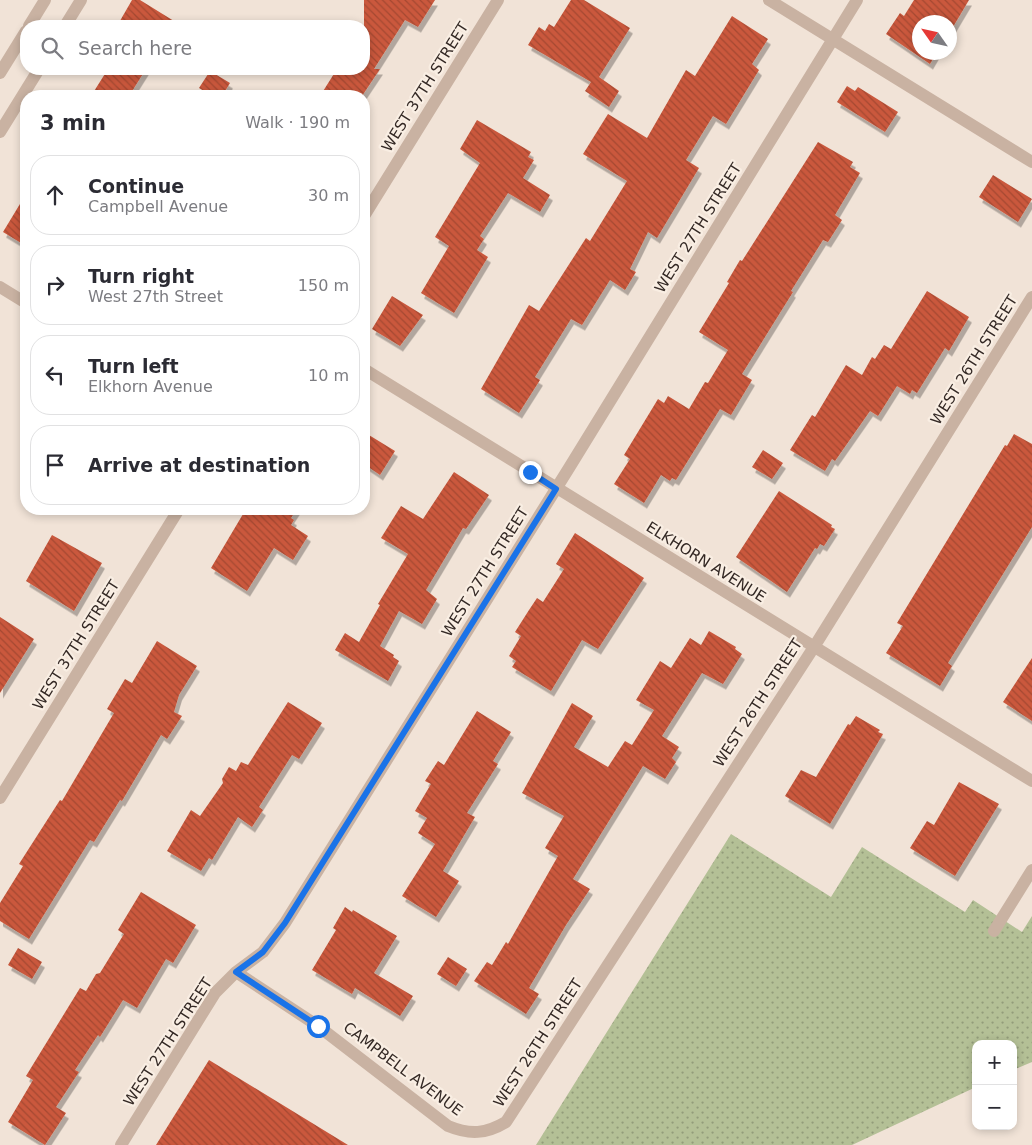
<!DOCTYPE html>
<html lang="en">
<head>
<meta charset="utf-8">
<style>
  :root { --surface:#fff; --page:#f7f7f7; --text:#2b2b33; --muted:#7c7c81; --line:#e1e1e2 }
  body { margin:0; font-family:"DejaVu Sans",sans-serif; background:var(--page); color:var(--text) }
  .controls { position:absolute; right:15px; bottom:15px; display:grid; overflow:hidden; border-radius:10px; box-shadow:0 2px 8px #0003 }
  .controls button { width:45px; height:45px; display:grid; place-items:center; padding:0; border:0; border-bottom:1px solid var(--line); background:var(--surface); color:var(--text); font:25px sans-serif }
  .compass { position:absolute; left:912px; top:15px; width:45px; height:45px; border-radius:50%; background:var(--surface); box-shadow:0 2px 8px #0003; rotate:304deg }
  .stop { position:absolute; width:15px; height:15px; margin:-11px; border:4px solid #1a73e8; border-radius:50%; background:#fff }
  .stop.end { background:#1a73e8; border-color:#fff; box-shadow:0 1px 5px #0008 }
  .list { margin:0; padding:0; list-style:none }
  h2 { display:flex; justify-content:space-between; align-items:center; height:65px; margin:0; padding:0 20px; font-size:21px }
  h2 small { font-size:16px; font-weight:400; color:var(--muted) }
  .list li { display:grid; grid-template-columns:32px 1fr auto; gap:15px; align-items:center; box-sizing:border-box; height:80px; margin:0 10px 10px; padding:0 10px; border:1px solid var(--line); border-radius:20px }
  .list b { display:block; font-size:19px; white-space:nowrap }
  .list p { margin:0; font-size:16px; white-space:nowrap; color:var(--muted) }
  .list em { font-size:16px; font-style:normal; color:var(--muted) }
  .icon { flex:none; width:28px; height:28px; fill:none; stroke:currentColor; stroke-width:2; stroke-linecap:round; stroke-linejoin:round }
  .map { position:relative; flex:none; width:1032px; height:1145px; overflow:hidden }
  .search { position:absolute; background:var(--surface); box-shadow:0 2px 8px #0003; left:20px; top:20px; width:350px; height:55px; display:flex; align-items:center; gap:12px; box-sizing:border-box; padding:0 18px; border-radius:20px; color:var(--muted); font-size:19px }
  .panel { position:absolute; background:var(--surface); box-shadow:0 2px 8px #0003; left:20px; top:90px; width:350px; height:425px; border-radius:20px }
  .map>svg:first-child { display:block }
  .park { fill:url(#park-dots) }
  .building { fill:url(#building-back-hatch); filter:url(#shadow) }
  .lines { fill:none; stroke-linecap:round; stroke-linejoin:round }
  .minor { stroke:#c9b2a2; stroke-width:12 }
  .tertiary { stroke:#c9b2a2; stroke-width:12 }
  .route { stroke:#1a73e8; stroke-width:6 }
  .labels { text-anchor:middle; stroke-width:4.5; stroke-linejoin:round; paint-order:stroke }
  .street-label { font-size:15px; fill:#342925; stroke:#f9eee3 }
</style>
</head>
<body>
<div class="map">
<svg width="1032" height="1145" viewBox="0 0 1032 1145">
  <defs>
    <pattern id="park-dots" width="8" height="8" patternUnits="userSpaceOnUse" patternTransform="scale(1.25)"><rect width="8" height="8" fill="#b4c096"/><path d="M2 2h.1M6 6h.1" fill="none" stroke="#939c7a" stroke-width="1.8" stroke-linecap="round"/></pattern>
    <pattern id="building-back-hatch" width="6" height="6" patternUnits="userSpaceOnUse" patternTransform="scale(1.25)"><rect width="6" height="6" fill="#ca583c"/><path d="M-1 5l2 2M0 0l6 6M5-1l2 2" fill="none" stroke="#a54932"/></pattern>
    <filter id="shadow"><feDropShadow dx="3" dy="5.5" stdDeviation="0" flood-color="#0004"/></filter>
  </defs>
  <rect width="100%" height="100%" fill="#f1e3d7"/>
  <!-- park -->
  <path class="park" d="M731,834L831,897L862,847L965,912L973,900L1022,932L1032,916V1062L1013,1070V1044H976V1087L852,1145H536Z"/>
  <!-- building -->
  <path class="building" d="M132,0H140L182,26H117Z
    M364,0H435L418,27L405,20L374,69H380L362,96H320L337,69H364Z
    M571,0H584L630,28L599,77L619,91L609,107L585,91L591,82L528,45L539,27L545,31L549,24L554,27Z
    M914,0H969L950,32V22H920V52H937L930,64L886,34L900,13L904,16Z
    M732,16L768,39L752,64L759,70L726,124L713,116L686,160L699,168L657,238L648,232L630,269L636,272L625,290L610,280L582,325L571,319L535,377L540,380L519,413L481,389L529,305L539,311L586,238L590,241L627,181L583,154L608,114L647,138L686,70L695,76Z
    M108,69H146L129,96H91Z
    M210,71L230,83L222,96H212L199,88Z
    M847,86L855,91L858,87L898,112L885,132L837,102Z
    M477,120L531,152L528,157L534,160L523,178L550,195L540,212L508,193L480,236L484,239L477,250L488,257L454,313L421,293L449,246L435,237L480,163L460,149Z
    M818,142L853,162L850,167L860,173L835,215L842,220L828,242L823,240L791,291L793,292L742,374L752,380L731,415L720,409L676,480L672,478L670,481L661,475L644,503L614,484L630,459L624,455L658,399L664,403L668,396L689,409L705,382L708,383L728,350L699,332L729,283L727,282L740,260L742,261Z
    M993,175L1032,199L1018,222L979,197Z
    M26,194V246L3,232Z
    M927,291L969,317L949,351L945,348L917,393L912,390L910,394L897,386L878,416L870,411L835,461L832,459L825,471L790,450L812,415L815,417L846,365L862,375L872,357L875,359L884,345L891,349Z
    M392,296L423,315L400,346L372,329Z
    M364,432L395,451L380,475L364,464Z
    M1014,434L1032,444V527L948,663L952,666L940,686L886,653L903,626L897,623L1005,445L1007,446Z
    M763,450L783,463L772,479L752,467Z
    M454,472L489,495L466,529L463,528L426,590L437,599L422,624L399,611L380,646L394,655L393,657L399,661L388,681L335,650L345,633L359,642L380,605L378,604L408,554L381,538L401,506L423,519Z
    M779,491L832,525L831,527L835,529L824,546L820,544L817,549L815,548L787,592L736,557Z
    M246,509H297L291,518L294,520L291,525L308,536L293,560L274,548L247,591L211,568Z
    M575,533L644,578L598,649L582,640L551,691L512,667L516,661L509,656L521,636L515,632L529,610L537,598L543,602L564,569L556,564Z
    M52,535L102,563L74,611L26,581Z
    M0,617L34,639L0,693Z
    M709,631L736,647L735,649L742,654L723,684L702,673L662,736L679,747L672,758L676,762L665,779L643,766L573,879L590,889L566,925L529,988L539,994L526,1014L474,981L487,962L492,965L506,942L508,944L558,856L545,848L564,816L522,793L572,703L593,716L574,747L608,767L625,741L632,745L654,710L636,700L660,661L671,668L690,638L701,645Z
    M157,641L197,666L179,695L174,712L182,716L167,739L161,735L122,801L120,800L94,842L90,840L29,939L0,921V903L23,866L19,864L60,800L62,801L114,713L107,709L125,679L132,683Z
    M1032,658V721L1003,702Z
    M288,702L322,723L299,759L292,755L259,807L263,810L252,827L238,817L212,860L209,858L201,871L167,851L191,810L200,816L223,783L222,779L229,767L236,771L241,762L248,765Z
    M477,711L511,732L493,761L498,764L467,813L475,817L443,871L459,881L436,917L402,896L435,844L418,833L427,818L415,811L431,784L425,781L438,761L444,765Z
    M856,716L880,730L878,732L883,734L830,824L785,796L801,770L816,777L848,724L850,725Z
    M959,782L999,804L955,876L910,848L927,821L934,825Z
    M141,892L196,925L173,963L166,959L137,1008L123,1000L100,1037L98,1035L75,1070L79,1072L56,1107L66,1113L45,1145L8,1122L33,1080L26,1076L80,988L86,991L96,974L100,973L124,934L118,930Z
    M345,907L352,912L353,910L397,936L374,973L413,996L400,1016L355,988L352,994L312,970L336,930L333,928Z
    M18,948L42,962L32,979L8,965Z
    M448,957L467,969L456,986L437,974Z
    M209,1060L348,1145H156Z"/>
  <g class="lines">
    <!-- minor -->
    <path class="minor" d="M769,0L1032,162
      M364,216L498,0
      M0,287L26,303
      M364,369L1032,781
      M0,798L179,509
      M994,931L1032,870
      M236,972L318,1026L448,1126C470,1135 486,1134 506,1122L814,647L1032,297
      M121,1145L215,993L236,972L263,952L285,923L569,468L857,0"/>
    <!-- tertiary -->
    <path class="tertiary" d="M29,26L45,0
      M65,26L81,0
      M0,73L26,31
      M0,132L39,69"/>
  </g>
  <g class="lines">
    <!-- route -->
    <path class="route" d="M318,1026L236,972L263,952L285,923L556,489L530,472"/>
  </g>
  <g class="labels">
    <!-- street labels -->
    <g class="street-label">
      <text transform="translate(425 87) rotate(-58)" y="5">WEST 37TH STREET</text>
      <text transform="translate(698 228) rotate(-58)" y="5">WEST 27TH STREET</text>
      <text transform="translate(974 360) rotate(-58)" y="5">WEST 26TH STREET</text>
      <text transform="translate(706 562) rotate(32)" y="5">ELKHORN AVENUE</text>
      <text transform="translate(485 572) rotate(-58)" y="5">WEST 27TH STREET</text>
      <text transform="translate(76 645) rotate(-58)" y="5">WEST 37TH STREET</text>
      <text transform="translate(758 703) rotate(-57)" y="5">WEST 26TH STREET</text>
      <text transform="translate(168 1042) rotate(-57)" y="5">WEST 27TH STREET</text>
      <text transform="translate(538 1043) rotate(-57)" y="5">WEST 26TH STREET</text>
      <text transform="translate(403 1069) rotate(37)" y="5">CAMPBELL AVENUE</text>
    </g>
  </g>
</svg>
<div class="controls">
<button>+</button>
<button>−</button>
</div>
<svg class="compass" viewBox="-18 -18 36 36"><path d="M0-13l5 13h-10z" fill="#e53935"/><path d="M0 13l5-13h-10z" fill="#7c7c81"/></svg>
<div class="stop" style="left:318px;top:1026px"></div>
<div class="stop end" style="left:530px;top:472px"></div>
<div class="search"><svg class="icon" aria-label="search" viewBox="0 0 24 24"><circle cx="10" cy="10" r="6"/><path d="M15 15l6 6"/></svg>Search here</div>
<section class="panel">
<h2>3 min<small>Walk · 190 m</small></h2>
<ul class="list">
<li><svg class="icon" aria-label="ahead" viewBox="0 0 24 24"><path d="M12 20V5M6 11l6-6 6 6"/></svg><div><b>Continue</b><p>Campbell Avenue</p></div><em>30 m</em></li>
<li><svg class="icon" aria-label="right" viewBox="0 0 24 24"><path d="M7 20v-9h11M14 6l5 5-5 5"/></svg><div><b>Turn right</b><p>West 27th Street</p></div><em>150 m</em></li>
<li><svg class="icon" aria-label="left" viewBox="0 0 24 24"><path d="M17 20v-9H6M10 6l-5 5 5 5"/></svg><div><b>Turn left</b><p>Elkhorn Avenue</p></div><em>10 m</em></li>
<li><svg class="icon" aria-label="arrive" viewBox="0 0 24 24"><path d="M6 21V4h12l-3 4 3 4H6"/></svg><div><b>Arrive at destination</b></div></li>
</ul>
</section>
</div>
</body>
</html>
